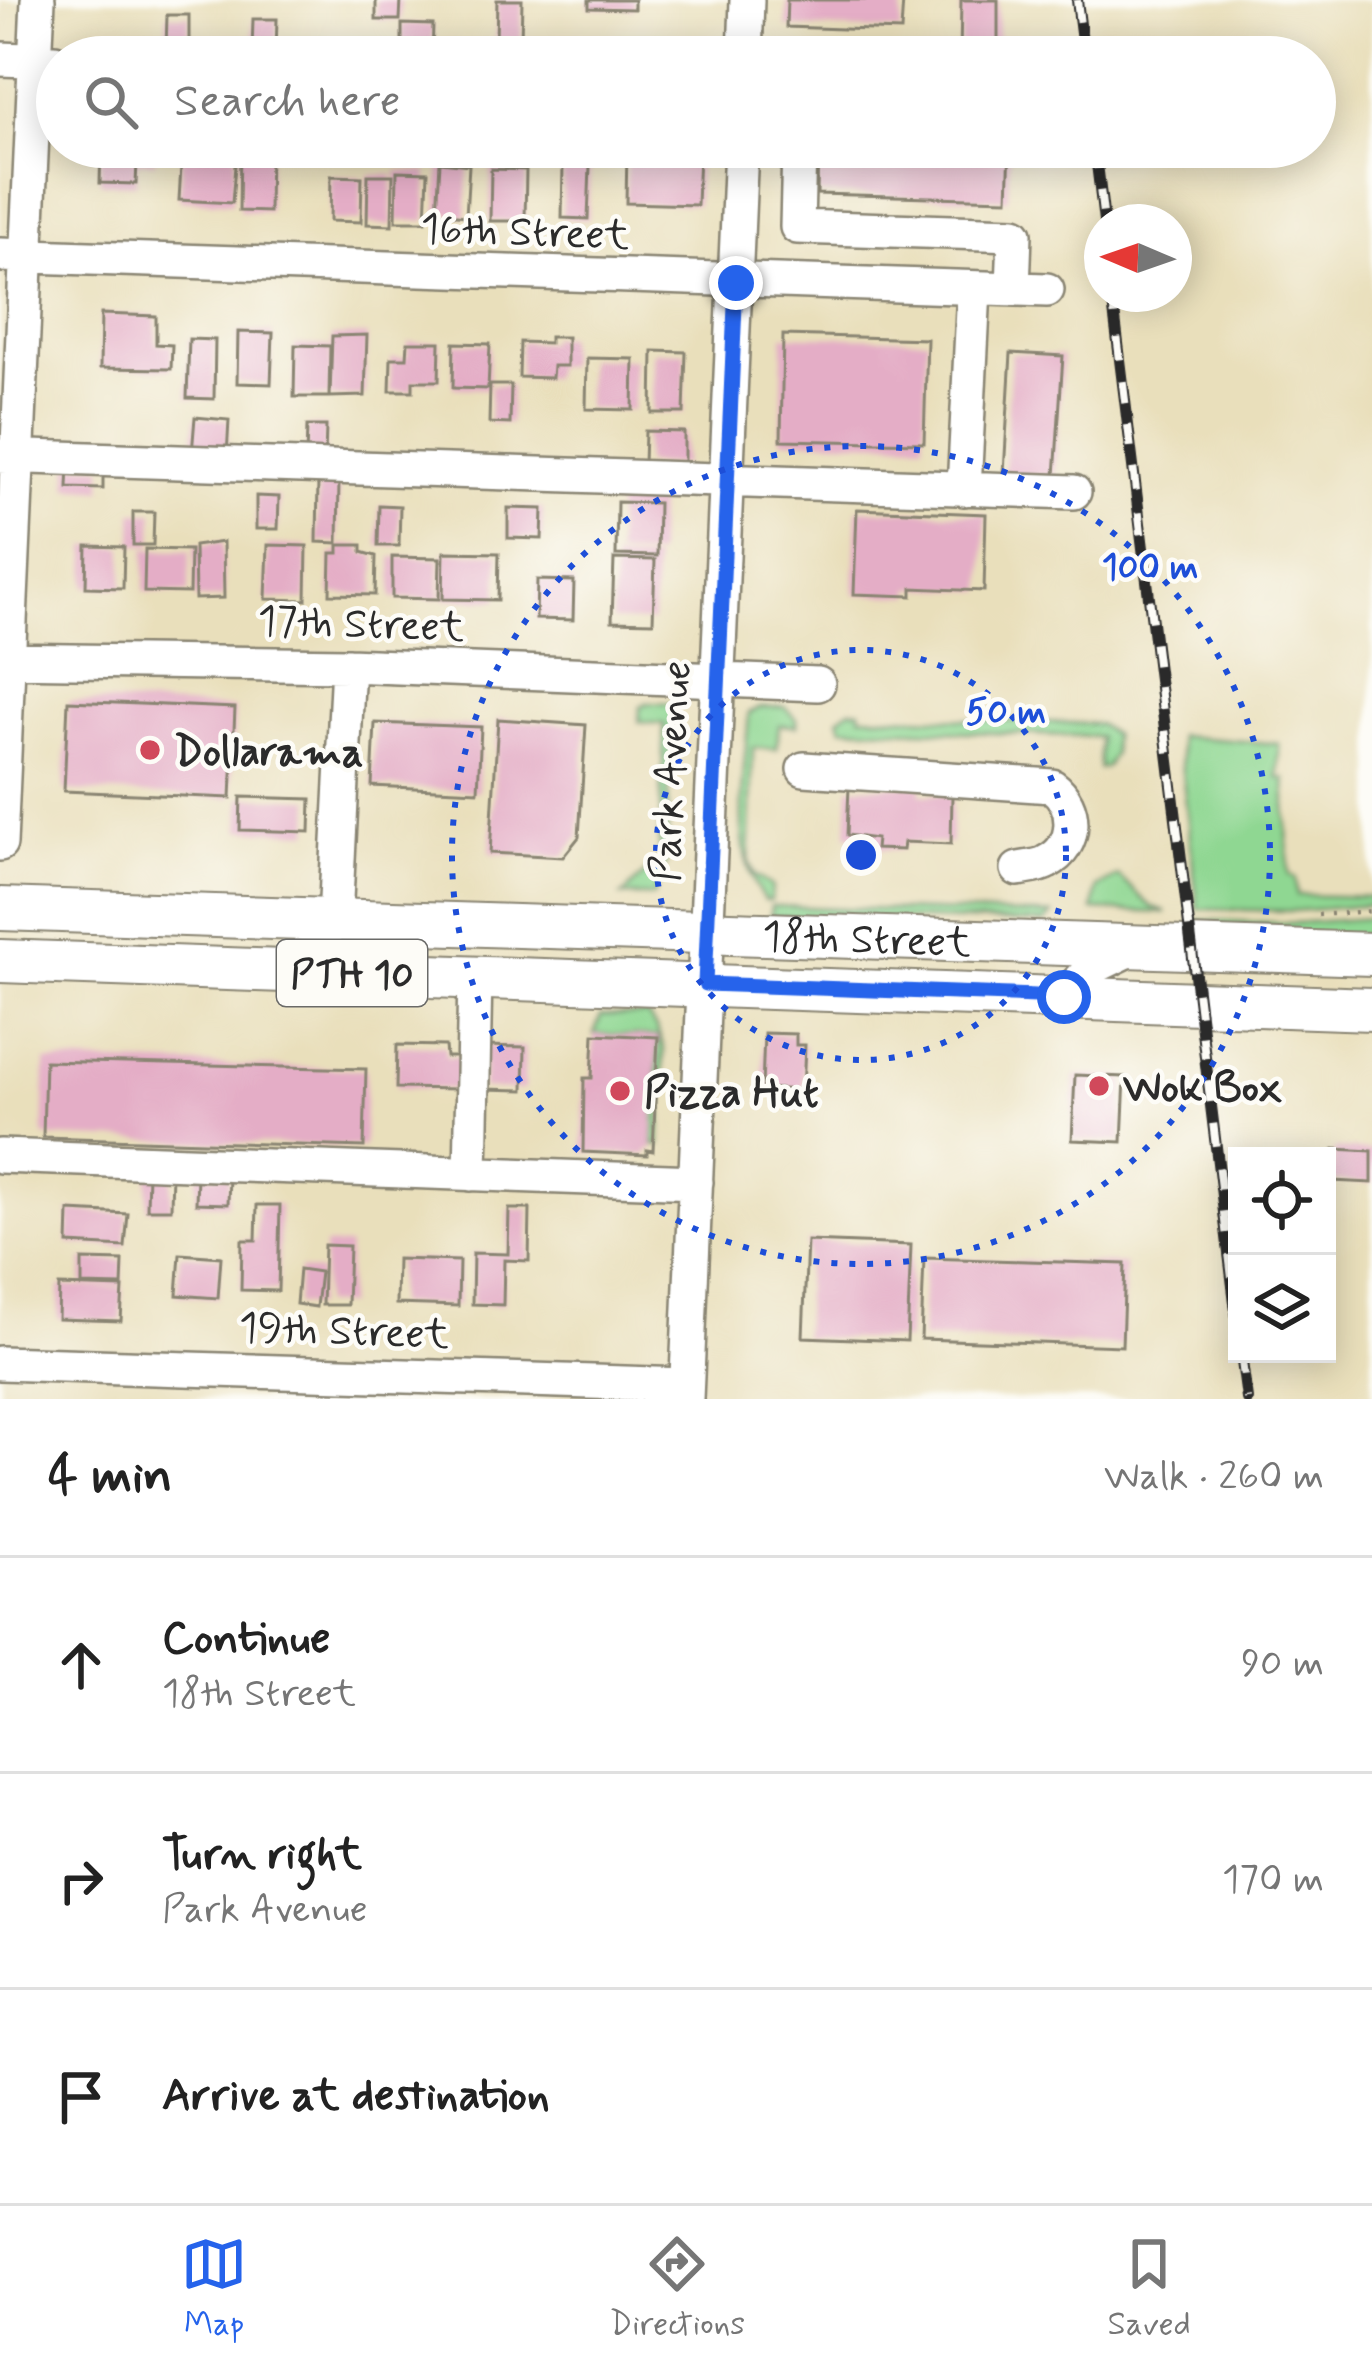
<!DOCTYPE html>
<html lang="en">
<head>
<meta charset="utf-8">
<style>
  :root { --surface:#fff; --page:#f2f2f2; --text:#222; --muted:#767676; --line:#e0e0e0; --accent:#2563eb }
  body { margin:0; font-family:Mynerve,sans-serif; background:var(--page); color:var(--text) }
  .controls { position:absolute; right:36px; bottom:36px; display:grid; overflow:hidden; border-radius:0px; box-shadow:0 6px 30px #0003 }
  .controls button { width:108px; height:108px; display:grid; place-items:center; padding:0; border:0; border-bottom:3px solid var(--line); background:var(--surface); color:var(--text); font:60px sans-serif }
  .compass { position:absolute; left:1084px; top:204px; width:108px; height:108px; border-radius:50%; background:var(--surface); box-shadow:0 6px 30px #0003; rotate:272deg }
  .stop { position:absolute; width:36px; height:36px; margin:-27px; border:9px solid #2563eb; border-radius:50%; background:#fff }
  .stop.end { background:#2563eb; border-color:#fff; box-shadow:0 3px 12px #0008 }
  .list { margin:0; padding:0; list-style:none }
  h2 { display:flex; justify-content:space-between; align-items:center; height:156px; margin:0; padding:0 48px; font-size:51px }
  h2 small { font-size:39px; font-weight:400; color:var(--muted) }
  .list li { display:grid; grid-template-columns:78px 1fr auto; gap:36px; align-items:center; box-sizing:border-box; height:216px; padding:0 48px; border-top:3px solid var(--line) }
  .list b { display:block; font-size:45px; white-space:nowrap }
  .list p { margin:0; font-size:39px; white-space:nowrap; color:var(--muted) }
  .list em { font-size:39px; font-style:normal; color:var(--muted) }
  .icon { flex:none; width:66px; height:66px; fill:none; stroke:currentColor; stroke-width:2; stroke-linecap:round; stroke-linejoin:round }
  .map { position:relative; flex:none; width:1372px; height:1399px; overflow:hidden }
  .search { position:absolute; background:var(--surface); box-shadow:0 6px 30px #0003; left:36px; right:36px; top:36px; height:132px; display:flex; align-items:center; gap:30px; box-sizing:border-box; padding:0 42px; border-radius:66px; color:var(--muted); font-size:45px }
  .sheet { height:804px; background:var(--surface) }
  nav { display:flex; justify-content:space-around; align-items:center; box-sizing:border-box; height:168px; border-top:3px solid var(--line); background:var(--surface); font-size:33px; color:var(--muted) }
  nav a { display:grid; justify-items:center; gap:6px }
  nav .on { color:var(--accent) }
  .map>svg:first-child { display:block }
  .green { fill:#8fd792; stroke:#5d815e; stroke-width:3 }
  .building { fill:#e4adc6 }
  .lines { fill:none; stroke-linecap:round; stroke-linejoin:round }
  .minor-casing { stroke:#8a8573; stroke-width:38 }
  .major-casing { stroke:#8a8573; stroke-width:46 }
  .path { stroke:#8a8573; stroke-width:4.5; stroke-dasharray:3 9; stroke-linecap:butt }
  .minor { stroke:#fff; stroke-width:33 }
  .major { stroke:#fff; stroke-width:42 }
  .rail-casing { stroke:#2b2b2b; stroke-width:12 }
  .rail { stroke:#fdfcf7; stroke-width:8; stroke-dasharray:22; stroke-linecap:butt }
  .route { stroke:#2563eb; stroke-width:15 }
  .ring { fill:none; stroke:#1d4ed8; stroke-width:6; stroke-dasharray:6 12 }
  .poi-dot { fill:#d1495b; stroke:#fdfcf7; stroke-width:4.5 }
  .labels { text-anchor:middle; stroke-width:9; stroke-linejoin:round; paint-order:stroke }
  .shield { fill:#fdfcf7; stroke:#6a6a68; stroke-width:3 }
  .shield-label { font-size:39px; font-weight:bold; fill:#2b2b2b }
  .street-label { font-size:42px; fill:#2b2b2b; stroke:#fdfcf7 }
  .poi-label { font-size:42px; font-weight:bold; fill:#2b2b2b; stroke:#fdfcf7; text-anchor:start }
  .centre { fill:#1d4ed8; stroke:#fdfcf7; stroke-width:6 }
  .ring-label { font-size:36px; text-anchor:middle; font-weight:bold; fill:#1d4ed8; stroke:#fdfcf7; stroke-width:9; stroke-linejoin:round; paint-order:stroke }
</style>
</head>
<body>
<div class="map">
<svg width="1372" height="1399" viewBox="0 0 1372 1399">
  <rect width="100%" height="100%" fill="#fdfcf7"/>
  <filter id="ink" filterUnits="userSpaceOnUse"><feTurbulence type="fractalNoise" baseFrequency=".00833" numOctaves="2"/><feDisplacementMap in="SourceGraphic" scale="24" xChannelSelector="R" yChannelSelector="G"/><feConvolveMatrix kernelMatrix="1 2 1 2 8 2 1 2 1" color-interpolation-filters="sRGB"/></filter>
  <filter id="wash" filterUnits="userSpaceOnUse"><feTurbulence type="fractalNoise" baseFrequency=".004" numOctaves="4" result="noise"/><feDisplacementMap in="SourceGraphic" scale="48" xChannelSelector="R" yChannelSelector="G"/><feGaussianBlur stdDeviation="2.7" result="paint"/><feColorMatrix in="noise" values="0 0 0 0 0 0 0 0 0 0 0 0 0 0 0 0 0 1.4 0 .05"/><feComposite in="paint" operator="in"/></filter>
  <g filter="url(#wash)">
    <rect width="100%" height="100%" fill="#e9dfbb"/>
    <!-- green -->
    <path class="green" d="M646,703L672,704L666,863L653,896H622L659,860L664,724L639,722L640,708Z
      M760,707H785L797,719V726L779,725L777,749L753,748L749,862L755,876L772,886L771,900H764C728,848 745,772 749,713Z
      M850,709L860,710L861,715L1098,724L1112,734L1113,754L1106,767L1099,769V737L842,727L839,718Z
      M1178,736L1279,744L1278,778L1285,779L1289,875L1295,878L1297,895L1372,897V905L1293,911L1198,909Z
      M1118,876L1152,907L1167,913L1093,910L1097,888Z
      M771,906L1052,915L1045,923L770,916Z
      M1372,918V937L1199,931L1198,920L1295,923Z
      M647,1015L657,1029L664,1049L660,1145H653L658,1037L594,1034L601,1016Z"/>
    <g id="blocks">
      <!-- building -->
      <path class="building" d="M376,0H401L400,20H376Z
        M497,0H522L521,41H496Z
        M589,0H634V9L589,8Z
        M787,0H903L901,31L786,27Z
        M961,0H998V57H960Z
        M167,15H189V50H166Z
        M253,19H277L276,52H252Z
        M402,24L433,25L432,57H402Z
        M652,38L691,39L690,57H652Z
        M101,147H156L155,162H137L136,184L100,183Z
        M240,147L270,148L269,212L239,211Z
        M818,147H1010L1008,199L817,194Z
        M182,150L236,153L232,203L179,200Z
        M627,150L699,152L697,205L626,203Z
        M440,162L469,165L466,216L437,213Z
        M563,165L590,166L588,219L562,218Z
        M491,169L526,170L525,221H490Z
        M397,171L428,172L426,221H396Z
        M368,175H393L392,225L367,224Z
        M331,176L362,177L361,222L330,221Z
        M101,314L156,316V344L172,345L171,369L100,368Z
        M238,332L273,333L271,384L237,383Z
        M367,335L365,396L330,397L332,336Z
        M783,335L927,339L924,443L781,440Z
        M549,337H567V366H553L552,378L519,377L520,342L549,343Z
        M189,339L215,340L214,399L187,398Z
        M408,342H440L439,381H413V391H390L391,358H407Z
        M454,343L490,344L488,389L453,388Z
        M295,345L330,346L329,397H294Z
        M653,351L686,352L684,413H652Z
        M1011,353L1063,356L1055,476L1004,473Z
        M587,358L634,359L633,410L586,409Z
        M490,385H511L510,424L489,423Z
        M195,417L229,420L227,456L192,454Z
        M307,426H326L325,459L306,458Z
        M645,431L684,432V465L644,464Z
        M69,465L103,466V489L68,488Z
        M318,479L339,480L338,543L317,542Z
        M256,496L279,497L278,529H256Z
        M617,502L658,503L657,556L616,555Z
        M379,505L400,506L399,546H378Z
        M508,508L543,509L542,539L508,538Z
        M857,509L986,514L984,591L912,588V596L854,594Z
        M133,512H154L153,545H133Z
        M223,542L224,598L195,599L194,546Z
        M268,545L307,546L306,600L266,599Z
        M339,545H362V552L376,556L375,595L330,594L331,553H339Z
        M87,546L124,547L123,588L86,587Z
        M145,549L190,550L189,593L144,592Z
        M444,552L499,553L498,600L443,599Z
        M392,557L440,558L439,599L392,598Z
        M614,559L655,560L653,622L612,621Z
        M537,580L574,581L573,620L536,619Z
        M68,701L235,708L231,798L64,791Z
        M498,719L586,725L579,837L563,857L490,853Z
        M375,723L481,727L478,791L372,786Z
        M922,785L921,794L952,795L951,844L904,842L903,850L875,849L876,839L847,835L849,787Z
        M241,797L311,799L310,832L240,830Z
        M764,1033L796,1034V1045H805L803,1090L762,1088Z
        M594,1034L658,1037L653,1151L647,1150V1155L583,1152L584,1078H592Z
        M397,1045L445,1046L446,1057H462L461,1089L396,1088Z
        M484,1046L525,1047L524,1090L483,1089Z
        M45,1061L366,1069L364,1147L43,1137Z
        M1075,1075L1125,1077L1122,1142L1072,1140Z
        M1334,1149L1372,1151V1183L1332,1181Z
        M148,1172H172L171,1209H147Z
        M197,1175L229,1176L228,1204L196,1203Z
        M257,1205H280L278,1291L241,1290L242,1240H256Z
        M509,1209H530L529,1261L504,1260L503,1305L472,1304L473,1253L508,1254Z
        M69,1211L128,1214L125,1247L68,1244Z
        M807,1241L911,1245L907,1341L803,1337Z
        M324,1245L349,1246L347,1305H322Z
        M180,1254L221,1257L218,1298L177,1295Z
        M924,1258L1125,1264L1122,1346L921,1339Z
        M397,1259L459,1261L458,1306L396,1304Z
        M82,1260L123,1261L122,1286L82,1285Z
        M299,1269L320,1272L316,1307L296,1304Z
        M59,1286L123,1288L121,1321L58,1319Z"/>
    </g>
  </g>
  <g filter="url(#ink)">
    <use href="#blocks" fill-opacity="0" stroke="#8a8573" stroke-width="3"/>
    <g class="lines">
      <!-- minor casing -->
      <g class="minor-casing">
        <path id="minor" d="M745,57L747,0
          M0,59L55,61
          M799,147L797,227L1015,234L1013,289
          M0,255L1047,290
          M0,456L1074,492
          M964,489L974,289
          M0,660L348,665L818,684
          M804,769L1052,786C1078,805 1078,846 1047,862C1039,867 1027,867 1018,869
          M0,844L38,0
          M335,919L348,665
          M1064,997L1092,968L1131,949
          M0,1156L696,1182
          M471,1174L475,976
          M0,1363L686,1385
          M686,1399L741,147"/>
      </g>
      <!-- major casing -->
      <g class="major-casing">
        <g id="major">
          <path id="s1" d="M0,909L1372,954"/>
          <path d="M0,961L1372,1009"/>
        </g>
      </g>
      <!-- path -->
      <path class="path" d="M1318,915L1372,911"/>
      <!-- minor -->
      <use href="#minor" class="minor"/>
      <!-- major -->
      <use href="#major" class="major"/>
      <!-- rail casing -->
      <g class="rail-casing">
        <path id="rail" d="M1077,0L1084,57
          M1095,147L1104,222
          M1112,294L1237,1319
          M1241,1354L1247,1399"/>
      </g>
      <!-- rail -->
      <use href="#rail" class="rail"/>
    </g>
  </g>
  <g class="lines" filter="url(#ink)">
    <!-- route -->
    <path class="route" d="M736,283L705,984L1064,997"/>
  </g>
  <!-- distance rings -->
  <g class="ring">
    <circle cx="861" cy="855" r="205"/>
    <circle cx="861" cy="855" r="409"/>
  </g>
  <!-- markers -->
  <g class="poi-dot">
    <circle cx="150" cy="750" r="12"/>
    <circle cx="1099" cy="1086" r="12"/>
    <circle cx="620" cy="1091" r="12"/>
  </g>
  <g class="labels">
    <!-- shield labels -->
    <rect class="shield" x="277" y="940" width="150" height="66" rx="9"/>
    <g class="shield-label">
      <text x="352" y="987">PTH 10</text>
    </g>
    <!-- street labels -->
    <g class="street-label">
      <text transform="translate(525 230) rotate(2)" y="15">16th Street</text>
      <text transform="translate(361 622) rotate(2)" y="15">17th Street</text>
      <text transform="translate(669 771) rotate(-87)" y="15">Park Avenue</text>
      <text dy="15" stroke="none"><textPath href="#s1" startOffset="867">18th Street</textPath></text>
      <text transform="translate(344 1329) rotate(2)" y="15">19th Street</text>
    </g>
    <!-- poi labels -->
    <g class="poi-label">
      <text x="174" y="765">Dollarama</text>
      <text x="1123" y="1101">Wok Box</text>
      <text x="644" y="1106">Pizza Hut</text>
    </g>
  </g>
  <circle cx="861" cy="855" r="18" class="centre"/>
  <g class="ring-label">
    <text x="1150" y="578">100 m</text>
    <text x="1006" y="723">50 m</text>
  </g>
</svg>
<div class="controls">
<button><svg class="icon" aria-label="locate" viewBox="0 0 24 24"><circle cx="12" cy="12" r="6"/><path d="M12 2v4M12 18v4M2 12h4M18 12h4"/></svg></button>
<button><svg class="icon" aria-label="layers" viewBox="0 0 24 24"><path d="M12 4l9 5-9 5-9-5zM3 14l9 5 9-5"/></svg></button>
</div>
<svg class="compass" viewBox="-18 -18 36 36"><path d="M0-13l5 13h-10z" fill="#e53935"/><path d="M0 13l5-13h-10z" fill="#767676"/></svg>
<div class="stop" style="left:1064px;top:997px"></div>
<div class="stop end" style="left:736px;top:283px"></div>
<div class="search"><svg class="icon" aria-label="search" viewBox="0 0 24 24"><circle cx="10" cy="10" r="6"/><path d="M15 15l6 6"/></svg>Search here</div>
</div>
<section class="sheet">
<h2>4 min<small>Walk · 260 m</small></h2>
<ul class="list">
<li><svg class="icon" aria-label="ahead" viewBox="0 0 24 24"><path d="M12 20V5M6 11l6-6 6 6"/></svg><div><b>Continue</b><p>18th Street</p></div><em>90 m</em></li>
<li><svg class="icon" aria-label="right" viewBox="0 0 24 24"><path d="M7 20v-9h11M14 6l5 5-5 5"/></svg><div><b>Turn right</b><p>Park Avenue</p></div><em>170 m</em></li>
<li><svg class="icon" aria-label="arrive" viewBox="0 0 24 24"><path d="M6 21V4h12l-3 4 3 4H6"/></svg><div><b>Arrive at destination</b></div></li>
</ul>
</section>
<nav>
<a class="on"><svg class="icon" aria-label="map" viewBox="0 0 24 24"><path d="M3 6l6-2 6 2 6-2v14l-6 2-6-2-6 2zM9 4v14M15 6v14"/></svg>Map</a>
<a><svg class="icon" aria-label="directions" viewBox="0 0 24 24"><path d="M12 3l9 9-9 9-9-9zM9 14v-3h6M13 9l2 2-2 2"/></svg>Directions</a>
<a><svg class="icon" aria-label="saved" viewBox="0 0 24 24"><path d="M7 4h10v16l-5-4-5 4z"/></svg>Saved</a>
</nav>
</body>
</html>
